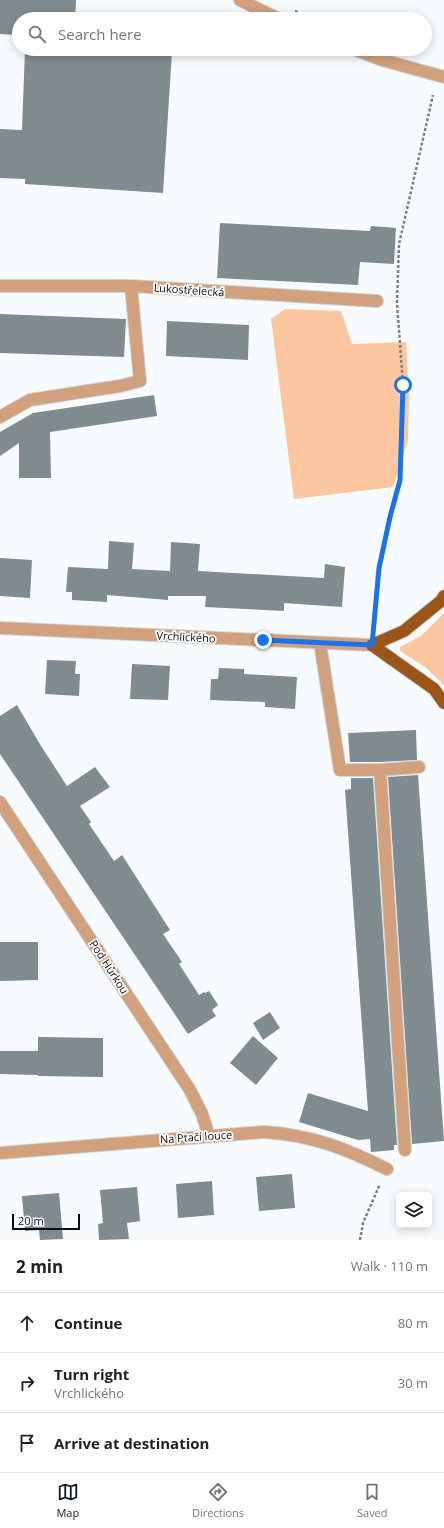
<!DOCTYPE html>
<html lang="en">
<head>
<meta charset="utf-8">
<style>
  :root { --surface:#fff; --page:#f6f6f6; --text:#202124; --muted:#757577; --line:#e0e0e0; --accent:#111827 }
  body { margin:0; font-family:"Open Sans",sans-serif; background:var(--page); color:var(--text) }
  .controls { position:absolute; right:12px; bottom:12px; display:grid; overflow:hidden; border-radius:6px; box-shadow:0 2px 10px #0003 }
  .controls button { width:36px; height:36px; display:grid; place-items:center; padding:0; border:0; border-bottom:1px solid var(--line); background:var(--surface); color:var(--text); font:20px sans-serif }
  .scale { position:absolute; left:12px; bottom:10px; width:68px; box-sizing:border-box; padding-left:4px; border:2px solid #090c0e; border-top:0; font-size:11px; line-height:14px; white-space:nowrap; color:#090c0e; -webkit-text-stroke:3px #fff; paint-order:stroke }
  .stop { position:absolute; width:12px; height:12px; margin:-9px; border:3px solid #1a73e8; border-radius:50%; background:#fff }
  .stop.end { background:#1a73e8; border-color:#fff; box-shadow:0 1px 4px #0008 }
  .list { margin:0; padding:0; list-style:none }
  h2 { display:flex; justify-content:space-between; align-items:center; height:52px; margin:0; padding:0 16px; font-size:17px }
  h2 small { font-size:13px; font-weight:400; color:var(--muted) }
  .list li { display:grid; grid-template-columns:26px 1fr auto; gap:12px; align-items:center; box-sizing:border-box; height:60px; padding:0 16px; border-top:1px solid var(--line) }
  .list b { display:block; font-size:15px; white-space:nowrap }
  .list p { margin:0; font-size:13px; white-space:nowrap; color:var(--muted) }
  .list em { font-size:13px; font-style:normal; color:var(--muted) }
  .icon { flex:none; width:22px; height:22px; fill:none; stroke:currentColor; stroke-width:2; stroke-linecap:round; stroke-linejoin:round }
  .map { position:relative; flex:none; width:444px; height:1240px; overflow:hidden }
  .search { position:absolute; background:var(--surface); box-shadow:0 2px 10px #0003; left:12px; right:12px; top:12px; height:44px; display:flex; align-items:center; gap:10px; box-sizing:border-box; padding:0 14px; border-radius:22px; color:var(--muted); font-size:15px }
  .sheet { height:232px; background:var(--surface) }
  nav { display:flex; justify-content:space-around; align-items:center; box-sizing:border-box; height:56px; border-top:1px solid var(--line); background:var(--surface); font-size:11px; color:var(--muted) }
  nav a { display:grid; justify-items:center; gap:2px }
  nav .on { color:var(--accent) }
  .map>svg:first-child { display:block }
  .green { fill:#fbc6a0 }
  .building { fill:#808b90 }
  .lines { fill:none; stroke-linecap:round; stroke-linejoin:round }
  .minor-casing { stroke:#d1d5d8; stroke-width:14 }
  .major-casing { stroke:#d1d5d8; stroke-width:14 }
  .path { stroke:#7b7f81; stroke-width:2.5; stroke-dasharray:3 2; stroke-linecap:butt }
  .minor { stroke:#d1a07c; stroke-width:12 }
  .major { stroke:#9a5618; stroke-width:12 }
  .route { stroke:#1a73e8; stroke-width:5 }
  .labels { text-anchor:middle; stroke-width:3.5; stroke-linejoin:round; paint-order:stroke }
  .street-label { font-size:11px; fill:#090c0e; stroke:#fff }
</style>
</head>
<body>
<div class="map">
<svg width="444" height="1240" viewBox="0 0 444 1240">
  <rect width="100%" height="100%" fill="#f7fbfe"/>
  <!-- green -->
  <path class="green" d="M285,309L341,311L352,344L406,342L409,398L408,440L393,487L294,499L271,319Z
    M444,613V685L425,667L400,651V647L421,636Z"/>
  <!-- building -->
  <path class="building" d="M0,0H76L75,19H19V35L0,34Z
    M25,49H132L172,52L163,193L25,184V179L0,178V129L22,130Z
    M220,223L370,231L371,226L396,228L394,264L360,262L358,285L217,278Z
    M0,314L126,319L124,357L0,353Z
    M167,321L249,325L248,360L166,356Z
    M154,395L157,416L50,432L51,478H19V443L0,456V432L33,413Z
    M109,541L134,543L132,569L170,571L171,542L200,544L198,571L324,578L325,564L345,567L342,607L284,603V611L205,607L206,596H168V600L107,595V602L72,600V592H66L68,567L108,569Z
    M0,558L32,560L30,598L0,596Z
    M47,660L76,661L75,674H80L79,696L45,694Z
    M132,664L170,666L168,700L130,699Z
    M219,668L244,669V674L297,677L295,709L265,707V702L210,700L211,679H218Z
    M17,705L41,746L67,786L95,767L110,787L80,806L91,822L89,824L114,861L122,855L170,930L163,934L182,962L179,964L199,995L204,992L205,993L209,991L218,1005L212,1010L216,1016L188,1034L0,754V716Z
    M416,730L417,760L380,762H350L348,733Z
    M418,775L444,1141L412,1144L388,777Z
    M351,778H373L397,1145H394V1150L371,1152L370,1139L358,1140L299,1122L308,1093L368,1111L345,790L351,789Z
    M0,942H38V980L0,981Z
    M270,1012L280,1028L263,1040L253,1023Z
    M253,1036L278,1058L256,1085L230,1063Z
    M38,1037L103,1038V1077L38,1076V1075L0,1074V1051H38Z
    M292,1174L295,1208L259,1211L256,1177Z
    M212,1181L214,1215L178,1218L176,1184Z
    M137,1187L140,1221L127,1223L129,1239L99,1240L98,1224L103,1223L100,1190Z
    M59,1193L63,1239L40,1240L39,1230L25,1231L22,1196Z"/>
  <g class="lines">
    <!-- minor casing -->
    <g class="minor-casing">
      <path id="minor" d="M240,0L279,19
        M353,49L382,60L444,77
        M0,286H131L377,301
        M0,417L30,400L120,386L140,381L131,286
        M0,628L372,645
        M320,643L340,770H380L405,1150
        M380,770L419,767
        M0,802L190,1090L202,1114L209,1136
        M0,1153L264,1132C311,1135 345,1148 387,1169"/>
    </g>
    <!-- major casing -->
    <g class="major-casing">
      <path id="major" d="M444,596L441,601L404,631L372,645L434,689L444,703"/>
    </g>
    <!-- path -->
    <path class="path" d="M295,11L313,19
      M374,625L379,568L390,517L400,481L403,385L397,303L399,244L433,95
      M360,1240L363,1223L380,1184"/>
    <!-- minor -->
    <use href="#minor" class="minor"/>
    <!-- major -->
    <use href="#major" class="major"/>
  </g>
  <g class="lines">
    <!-- route -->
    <path class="route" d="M263,640L372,645L379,568L390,517L400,480L403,385"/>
  </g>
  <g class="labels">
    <!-- street labels -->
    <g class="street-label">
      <text transform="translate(189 290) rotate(4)" y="4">Lukostřelecká</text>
      <text transform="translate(186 637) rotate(3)" y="4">Vrchlického</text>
      <text transform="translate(109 967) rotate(57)" y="4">Pod Hůrkou</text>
      <text transform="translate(196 1137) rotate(-4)" y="4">Na Ptačí louce</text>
    </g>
  </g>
</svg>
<div class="controls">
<button><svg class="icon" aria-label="layers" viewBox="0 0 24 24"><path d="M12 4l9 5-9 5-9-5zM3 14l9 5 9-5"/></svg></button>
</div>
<div class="scale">20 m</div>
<div class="stop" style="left:403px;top:385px"></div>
<div class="stop end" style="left:263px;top:640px"></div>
<div class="search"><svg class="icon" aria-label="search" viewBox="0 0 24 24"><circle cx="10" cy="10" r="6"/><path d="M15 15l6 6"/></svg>Search here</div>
</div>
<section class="sheet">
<h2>2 min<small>Walk · 110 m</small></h2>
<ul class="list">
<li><svg class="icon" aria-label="ahead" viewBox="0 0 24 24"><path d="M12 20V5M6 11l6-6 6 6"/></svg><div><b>Continue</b></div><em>80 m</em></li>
<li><svg class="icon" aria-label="right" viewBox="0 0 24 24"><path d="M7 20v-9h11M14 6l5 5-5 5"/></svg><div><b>Turn right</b><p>Vrchlického</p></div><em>30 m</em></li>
<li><svg class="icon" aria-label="arrive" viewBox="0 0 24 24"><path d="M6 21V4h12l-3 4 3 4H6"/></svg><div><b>Arrive at destination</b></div></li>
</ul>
</section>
<nav>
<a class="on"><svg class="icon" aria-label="map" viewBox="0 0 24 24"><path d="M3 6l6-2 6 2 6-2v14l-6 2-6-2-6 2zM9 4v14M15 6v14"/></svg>Map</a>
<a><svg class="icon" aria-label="directions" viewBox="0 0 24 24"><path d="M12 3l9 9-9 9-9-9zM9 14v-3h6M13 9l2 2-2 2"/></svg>Directions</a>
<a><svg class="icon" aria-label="saved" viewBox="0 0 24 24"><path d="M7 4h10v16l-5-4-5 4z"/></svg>Saved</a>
</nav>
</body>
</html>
